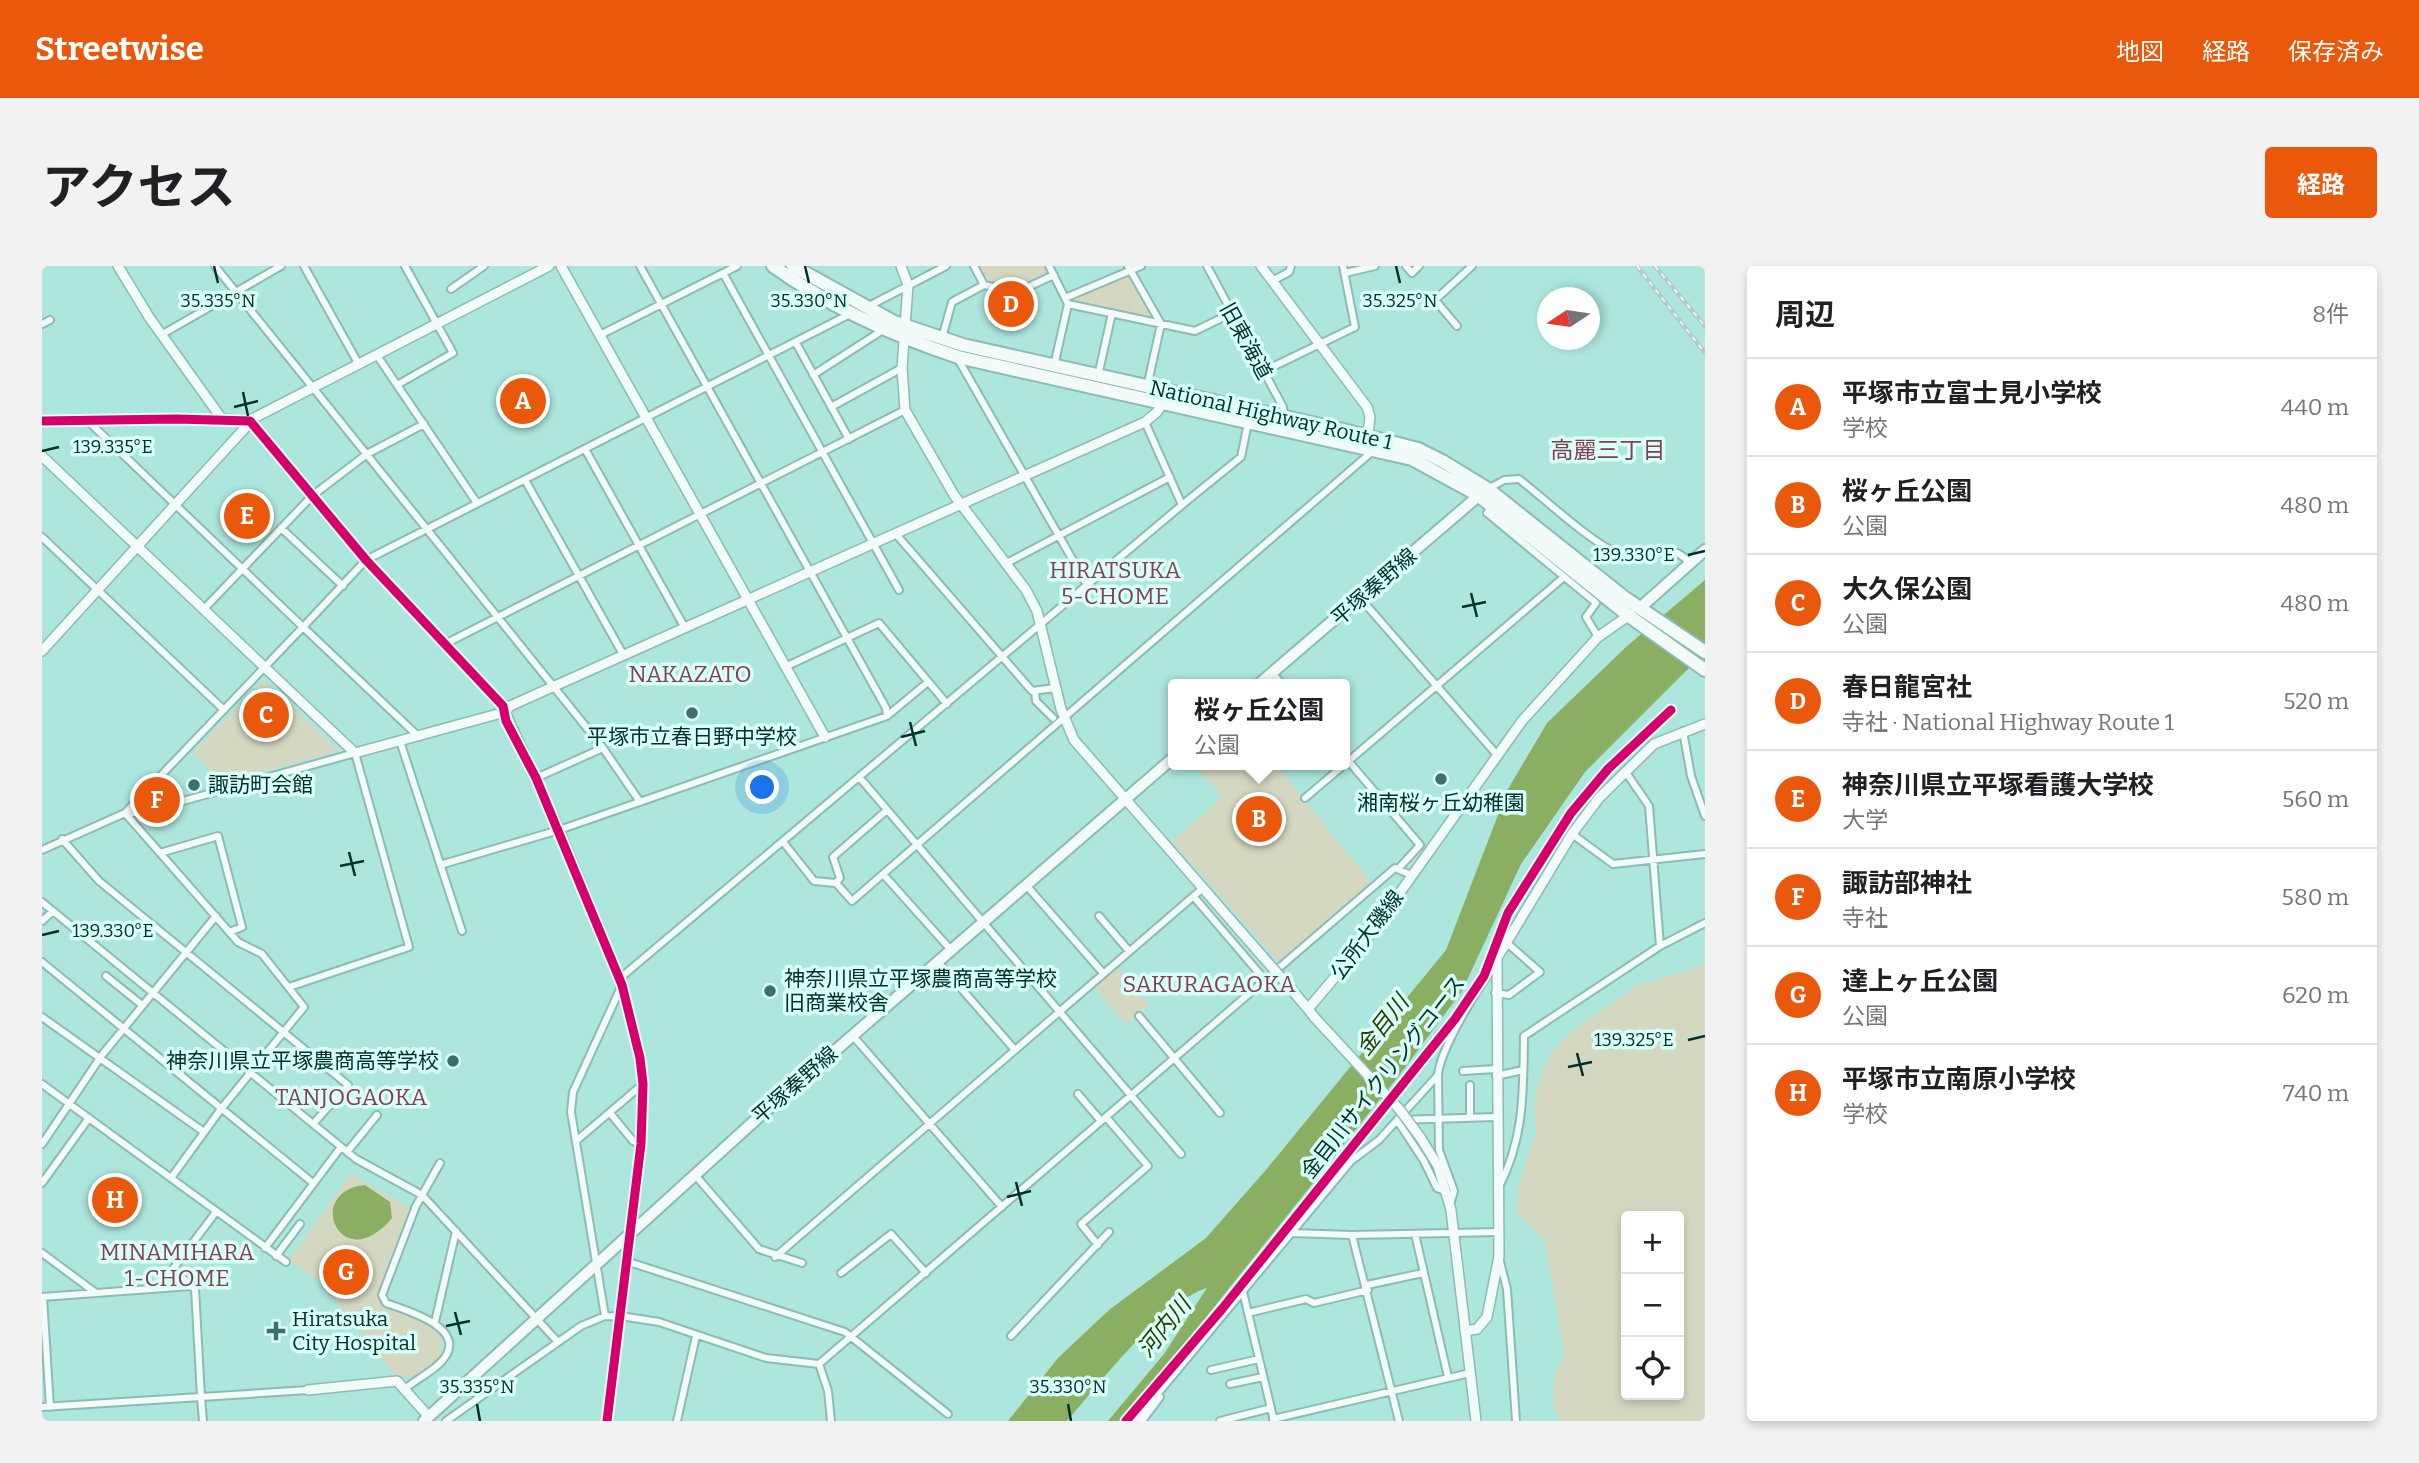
<!DOCTYPE html>
<html lang="ja">
<head>
<meta charset="utf-8">
<style>
  :root { --surface:#fff; --page:#f2f2f2; --text:#202124; --muted:#757577; --line:#e0e0e0; --accent:#ea580c }
  body { margin:0; font-family:Bitter,"Noto Sans JP",serif; background:var(--page); color:var(--text) }
  .controls { position:absolute; right:21px; bottom:21px; display:grid; overflow:hidden; border-radius:7px; box-shadow:0 4px 10px #0003 }
  .controls button { width:63px; height:63px; display:grid; place-items:center; padding:0; border:0; border-bottom:2px solid var(--line); background:var(--surface); color:var(--text); font:35px sans-serif }
  .compass { position:absolute; left:1495px; top:21px; width:63px; height:63px; border-radius:50%; background:var(--surface); box-shadow:0 4px 10px #0003; rotate:257deg }
  .you { position:absolute; left:721px; top:522px; width:24px; height:24px; margin:-18px; border:5px solid #fff; border-radius:50%; background:#1a73e8; box-shadow:0 0 0 10px #1a73e833 }
  .badge { display:grid; place-items:center; width:46px; height:46px; border-radius:50%; background:var(--accent); color:#fff; font-size:23px; font-weight:700 }
  .pin { position:absolute; translate:-50% -50%; border:4px solid #fff; box-shadow:0 2px 7px #0006 }
  .popup { position:absolute; left:1126px; top:413px; width:182px; height:91px; box-sizing:border-box; display:grid; place-content:center; border-radius:7px; background:var(--surface); filter:drop-shadow(0 2px 5px #0005); font-size:23px; white-space:nowrap; color:var(--muted) }
  .popup b { font-size:26px; color:var(--text) }
  .popup::after { content:''; position:absolute; left:50%; top:100%; margin-left:-14px; border:14px solid transparent; border-top-color:var(--surface) }
  .list { margin:0; padding:0; list-style:none }
  h2 { display:flex; justify-content:space-between; align-items:center; height:91px; margin:0; padding:0 28px; font-size:30px }
  h2 small { font-size:23px; font-weight:400; color:var(--muted) }
  .list li { display:grid; grid-template-columns:46px 1fr auto; gap:21px; align-items:center; box-sizing:border-box; height:98px; padding:0 28px; border-top:2px solid var(--line) }
  .list b { display:block; font-size:26px; white-space:nowrap }
  .list p { margin:0; font-size:23px; white-space:nowrap; color:var(--muted) }
  .list em { font-size:23px; font-style:normal; color:var(--muted) }
  .icon { flex:none; width:38px; height:38px; fill:none; stroke:currentColor; stroke-width:2; stroke-linecap:round; stroke-linejoin:round }
  .map { position:relative; flex:none; width:1663px; height:1155px; overflow:hidden; border-radius:7px }
  header { display:flex; align-items:center; gap:42px; box-sizing:border-box; height:98px; padding:0 35px; background:var(--accent); color:#fff }
  header strong { font-size:33px }
  nav { display:flex; gap:38px; margin-inline-start:auto; font-size:24px }
  .intro { display:flex; align-items:center; justify-content:space-between; box-sizing:border-box; height:168px; padding:0 42px }
  h1 { margin:0; font-size:49px }
  .button { padding:18px 32px; border-radius:7px; background:var(--accent); color:#fff; font-size:24px; font-weight:700 }
  main { display:flex; gap:42px; padding:0 42px }
  aside { flex:1; background:var(--surface); border-radius:7px; box-shadow:0 4px 10px #0003 }
  .map>svg:first-child { display:block }
  .green { fill:#d5d8c1; fill-rule:evenodd }
  .water { fill:#8aaf62 }
  .lines { fill:none; stroke-linecap:round; stroke-linejoin:round }
  .street-casing { stroke:#8cbbb4; stroke-width:10 }
  .secondary-casing { stroke:#8cbbb4; stroke-width:12 }
  .primary-casing { stroke:#8cbbb4; stroke-width:14 }
  .highway-casing { stroke:#8cbbb4; stroke-width:16 }
  .street { stroke:#f3fbfa; stroke-width:6 }
  .secondary { stroke:#f3fbfa; stroke-width:9 }
  .primary { stroke:#f3fbfa; stroke-width:10 }
  .highway { stroke:#f3fbfa; stroke-width:12 }
  .rail-casing { stroke:#b7c8c6; stroke-width:4.5 }
  .rail { stroke:#d8fff8; stroke-width:2; stroke-dasharray:5; stroke-linecap:butt }
  .secondary-bridge-casing { stroke:#8cbbb4; stroke-width:12; stroke-linecap:butt }
  .secondary-bridge { stroke:#f3fbfa; stroke-width:9 }
  .cycleway-casing { stroke:#d8fff8; stroke-width:13 }
  .cycleway { stroke:#d6006c; stroke-width:9 }
  .ticks { fill:none; stroke:#00302a; stroke-width:2.5 }
  .poi-dot { fill:#3c7069; stroke:#d8fff8; stroke-width:2.5 }
  .labels { text-anchor:middle; stroke-width:7; stroke-linejoin:round; paint-order:stroke }
  .street-label { font-size:21px; fill:#00302a; stroke:#d8fff8 }
  .poi-label { font-size:21px; fill:#00302a; stroke:#d8fff8; text-anchor:start }
  .neighbourhood-label { font-size:23px; fill:#843d52; stroke:#d8fff8 }
  .water-label { font-size:23px; font-style:italic; fill:#2f3c02; stroke:#d8fff8 }
  .ticks-label { font-size:18px; text-anchor:middle; fill:#00302a; stroke:#d8fff8; stroke-width:7; stroke-linejoin:round; paint-order:stroke }
</style>
</head>
<body>
<header>
<strong>Streetwise</strong>
<nav><a>地図</a><a>経路</a><a>保存済み</a></nav>
</header>
<div class="intro"><h1>アクセス</h1><a class="button">経路</a></div>
<main>
<div class="map">
<svg width="1663" height="1155" viewBox="0 0 1663 1155">
  <rect width="100%" height="100%" fill="#ace6dd"/>
  <!-- green -->
  <path class="green" d="M936,0H1002L1005,6L975,22L944,16Z
    M1084,9L1088,10L1110,53L1032,35L1031,32Z
    M222,414L297,485L181,517L151,487Z
    M1152,499H1234L1330,617L1238,697L1130,575L1181,531Z
    M1663,696V1155H1517C1507,1135 1509,1107 1523,1091L1503,975L1477,950L1474,943L1479,909L1494,867L1492,837L1499,808L1510,786L1529,766L1596,719L1654,702ZM1584,950H1637V1129H1584Z
    M1074,700L1107,739L1084,759L1051,719Z
    M309,908L368,942L336,1030L342,1041L390,1059L400,1069L398,1093L371,1112L351,1107L281,1018L247,994Z"/>
  <!-- water -->
  <path class="water" d="M1663,314V386L1543,506L1479,598L1420,725L1359,807L1081,1155H1066L1122,1088L1165,1022C1122,1034 1056,1119 1025,1155H966L1016,1092L1067,1044L1164,972L1223,905L1404,684L1466,523L1505,457L1584,381Z
    M323,919L348,936L350,952C299,1013 261,925 323,919Z"/>
  <g class="lines">
    <!-- street casing -->
    <g class="street-casing">
      <path id="street" d="M173,0L561,482L598,536
        M262,0L316,97
        M598,0L844,442L845,450
        M932,0L942,19L975,26L1012,9
        M1007,0L1026,38L1012,100
        M1086,0L1119,58L1105,121
        M1165,0L1241,141L1242,150
        M1364,0L1370,7L1377,0
        M681,7L857,324
        M1303,7L1333,0
        M1230,15L1247,6L1249,0
        M409,23L442,0
        M1023,32L1099,0
        M1026,38L1153,65L1188,48
        M825,41L904,0
        M0,58L8,54
        M1415,60L1393,34L1430,0
        M119,69L239,0
        M558,69L695,0
        M900,72L910,36L942,19
        M754,77L807,173
        M334,88L435,237
        M916,93L1045,319
        M1220,106L1313,61L1301,0
        M771,109L841,64
        M1056,110L1070,47
        M355,119L411,87L363,0
        M789,141L860,102
        M0,155L180,153
        M46,155L261,361L324,294L808,48
        M208,155L324,294L461,440L463,446
        M1103,156L1140,239
        M543,183L643,362
        M483,214L582,390
        M1446,223L1462,214L1477,213C1499,230 1549,276 1573,286C1604,298 1621,268 1648,297
        M1450,241L1445,247L1554,337L1544,351L1556,371
        M239,262L301,320
        M853,267L990,425L1013,422
        M0,271L182,444
        M963,298L1128,211
        M1319,333L1455,489
        M161,344L270,230L325,188L382,158
        M401,379L863,144
        M743,401L837,357L905,438
        M1230,407L1240,418
        M993,426L994,435L1011,452
        M1641,465L1649,510L1663,550
        M358,475L420,665
        M1303,491L1378,579L1357,602
        M1303,498L1522,311
        M1583,505L1607,540L1618,680
        M494,512L561,482
        M818,512L1139,888
        M1263,532L1302,499
        M1530,568L1571,598L1663,588
        M20,573L57,615L306,819L271,858
        M742,577L772,615L794,617L810,635L841,608L909,684
        M0,584L83,547H98L313,487L367,681L247,721
        M118,587L176,570L200,661L187,666
        M398,599L517,564L845,450L886,416
        M841,608L1332,184
        M794,617L798,612L791,591L845,544
        M984,619L1061,707
        M1152,631L1223,714
        M0,636L314,893L380,929L516,1076
        M1057,650L1087,685
        M0,655L11,645
        M0,696L271,917
        M896,696L973,784
        M64,710L100,739
        M577,713L1140,239L1199,191L1206,157
        M1453,727L1467,729L1498,706L1464,676
        M1097,750L1178,847
        M0,751L162,866
        M811,770L960,941
        M1421,805L1454,803
        M1396,809L1397,884L1412,925L1408,938
        M1454,810L1481,804
        M0,818L244,996
        M1036,828L1059,855
        M568,847L591,875L599,878
        M1428,851V819
        M534,875L601,818
        M0,878L60,789L174,650
        M305,886L335,849
        M653,909L717,983L760,997
        M129,912L179,843L262,741L220,688L196,676L83,547L261,361L377,471
        M0,917L47,852
        M1457,921C1483,870 1481,825 1482,770L1618,680L1663,657
        M1403,925L1395,922L1382,895L1355,854L1454,851
        M1249,967L1310,969
        M1373,968L1406,1111
        M1056,979L1039,958L1106,900L1064,851
        M223,982L299,881
        M0,987L54,1027
        M234,990L258,958
        M733,991L1161,622
        M1457,992L1465,1023L1474,1155
        M587,996L803,1066L906,1148
        M799,1007L849,968L884,1007
        M1325,1019L1381,1007
        M149,1020L131,1003L174,946
        M1201,1026L1232,1155
        M0,1031L149,1020L153,1023L159,1131L266,1124
        M1,1031L8,1141
        M1206,1047L1264,1033L1272,1037L1326,1024
        M563,1050L529,846L531,826L580,719
        M393,1056L414,965
        M969,1070L1067,966
        M777,1098L786,1125L789,1155
        M1169,1104L1217,1093
        M1188,1118L1221,1111
        M364,1122C374,1114 387,1107 396,1099C434,1064 366,1045 344,1037L340,1029L374,940L398,897
        M0,1141L159,1131L161,1155
        M1231,1153L1428,1107
        M404,1155L539,1060L563,1050L585,1051L617,1056L724,1092L777,1098L1353,602L1369,609
        M635,1155L654,1070
        M1093,1155L1309,895L1337,874L1396,809C1398,784 1436,720 1453,700
        M1100,1155L1118,1131
        M1178,1155L1229,1142
        M1357,1155L1310,969L1457,966"/>
    </g>
    <!-- secondary casing -->
    <g class="secondary-casing">
      <path id="secondary" d="M76,0L107,51L180,153L208,155
        M519,0L783,471
        M859,0L866,19L860,102L863,144L912,229L984,324L995,345L1019,443L1032,474L1221,691
        M1219,0L1325,141L1328,151L1325,176
        M0,190L313,487L463,446L468,440L1103,156L1115,146L1123,134
        M0,385L212,152L507,0
        M463,446L517,564L580,719L598,792L601,818L599,878L565,1155
        M1244,717L1266,743
        M1273,752L1266,743L1325,673L1480,455L1556,371L1589,348
        M1378,871L1396,900L1409,944L1434,1155
        M1423,1065L1435,1063L1445,1051L1457,990L1455,692L1530,568L1557,532L1612,478L1663,458
        M266,1124L355,1115L387,1151"/>
    </g>
    <!-- primary casing -->
    <g class="primary-casing">
      <path id="primary" d="M1599,341L1663,284
        M1217,418L1441,226
        M382,1155L720,848L1131,492"/>
    </g>
    <!-- highway casing -->
    <g class="highway-casing">
      <path id="highway" d="M731,0C788,41 849,69 916,91L1370,193L1436,229L1587,350L1663,404
        M751,0L852,56L921,79L1301,164L1376,183L1402,196L1446,223L1583,332L1663,386"/>
    </g>
    <!-- street -->
    <use href="#street" class="street"/>
    <!-- secondary -->
    <use href="#secondary" class="secondary"/>
    <!-- primary -->
    <use href="#primary" class="primary"/>
    <!-- highway -->
    <use href="#highway" class="highway"/>
    <!-- rail casing -->
    <g class="rail-casing">
      <path id="rail" d="M1595,0L1663,87
        M1613,0L1663,60"/>
    </g>
    <!-- rail -->
    <use href="#rail" class="rail"/>
    <!-- secondary-bridge casing -->
    <g class="secondary-bridge-casing">
      <path id="secondary-bridge" d="M1221,691L1244,717
        M1273,752L1358,844L1378,871"/>
    </g>
    <!-- secondary-bridge -->
    <use href="#secondary-bridge" class="secondary-bridge"/>
    <!-- cycleway casing -->
    <g class="cycleway-casing">
      <path id="cycleway" d="M0,155L134,153L208,155L324,294L461,440L464,455L494,512L580,719L598,792L601,818L599,878L565,1155
        M1084,1155L1180,1043L1413,753L1442,710L1466,647L1529,547L1566,503L1629,444"/>
    </g>
    <!-- cycleway -->
    <use href="#cycleway" class="cycleway"/>
  </g>
  <!-- ticks -->
  <path class="ticks" d="M172,0L176,17M763,0L767,17M1354,0L1358,17M201,126L206,150M192,141L216,135M0,185L17,181M1646,289L1663,285M1429,327L1435,351M1420,341L1444,336M868,456L874,480M859,471L883,465M307,586L313,610M298,600L322,595M0,669L17,665M1646,774L1663,770M1535,787L1541,810M1526,801L1550,796M974,916L980,940M965,931L989,925M413,1046L419,1069M404,1060L428,1055M435,1138L438,1155M1026,1138L1029,1155"/>
  <!-- markers -->
  <g class="poi-dot">
    <circle cx="650" cy="447" r="7"/>
    <circle cx="1399" cy="513" r="7"/>
    <circle cx="152" cy="519" r="7"/>
    <circle cx="728" cy="725" r="7"/>
    <circle cx="411" cy="795" r="7"/>
    <path d="M230.5 1054.5h7v7h7v7h-7v7h-7v-7h-7v-7h7z"/>
  </g>
  <g class="labels">
    <!-- street labels -->
    <g class="street-label">
      <text transform="translate(1204 75) rotate(61)" y="7">旧東海道</text>
      <text transform="translate(1229 149) rotate(13)" y="7">National Highway Route 1</text>
      <text transform="translate(1332 321) rotate(-41)" y="7">平塚秦野線</text>
      <text transform="translate(1325 669) rotate(-53)" y="7">公所大磯線</text>
      <text transform="translate(1341 811) rotate(-52)" y="7">金目川サイクリングコース</text>
      <text transform="translate(753 819) rotate(-41)" y="7">平塚秦野線</text>
    </g>
    <!-- poi labels -->
    <g class="poi-label">
      <text x="650" y="478" text-anchor="middle">平塚市立春日野中学校</text>
      <text x="166" y="526">諏訪町会館</text>
      <text x="1399" y="544" text-anchor="middle">湘南桜ヶ丘幼稚園</text>
      <text x="742" y="720">神奈川県立平塚農商高等学校<tspan x="742" dy="24">旧商業校舎</tspan></text>
      <text x="397" y="802" text-anchor="end">神奈川県立平塚農商高等学校</text>
      <text x="250" y="1060">Hiratsuka<tspan x="250" dy="24">City Hospital</tspan></text>
    </g>
    <!-- neighbourhood labels -->
    <g class="neighbourhood-label">
      <text x="1566" y="192">高麗三丁目</text>
      <text x="1073" y="312">HIRATSUKA<tspan x="1073" dy="26">5-CHOME</tspan></text>
      <text x="648" y="416">NAKAZATO</text>
      <text x="1167" y="726">SAKURAGAOKA</text>
      <text x="309" y="839">TANJOGAOKA</text>
      <text x="135" y="994">MINAMIHARA<tspan x="135" dy="26">1-CHOME</tspan></text>
    </g>
    <!-- water labels -->
    <g class="water-label">
      <text transform="translate(1340 759) rotate(-52)" y="8">金目川</text>
      <text transform="translate(1122 1061) rotate(-51)" y="8">河内川</text>
    </g>
  </g>
  <g class="ticks-label">
    <text x="176" y="41">35.335°N</text>
    <text x="767" y="41">35.330°N</text>
    <text x="1358" y="41">35.325°N</text>
    <text x="71" y="187">139.335°E</text>
    <text x="1592" y="295">139.330°E</text>
    <text x="71" y="671">139.330°E</text>
    <text x="1592" y="780">139.325°E</text>
    <text x="435" y="1127">35.335°N</text>
    <text x="1026" y="1127">35.330°N</text>
  </g>
</svg>
<div class="controls">
<button>+</button>
<button>−</button>
<button><svg class="icon" aria-label="locate" viewBox="0 0 24 24"><circle cx="12" cy="12" r="6"/><path d="M12 2v4M12 18v4M2 12h4M18 12h4"/></svg></button>
</div>
<svg class="compass" viewBox="-18 -18 36 36"><path d="M0-13l5 13h-10z" fill="#e53935"/><path d="M0 13l5-13h-10z" fill="#757577"/></svg>
<div class="you"></div>
<div class="pin badge" style="left:481px;top:135px">A</div>
<div class="pin badge" style="left:1217px;top:553px">B</div>
<div class="popup"><b>桜ヶ丘公園</b>公園</div>
<div class="pin badge" style="left:224px;top:449px">C</div>
<div class="pin badge" style="left:969px;top:38px">D</div>
<div class="pin badge" style="left:205px;top:250px">E</div>
<div class="pin badge" style="left:115px;top:534px">F</div>
<div class="pin badge" style="left:304px;top:1006px">G</div>
<div class="pin badge" style="left:73px;top:934px">H</div>
</div>
<aside>
<h2>周辺<small>8件</small></h2>
<ul class="list">
<li><span class="badge">A</span><div><b>平塚市立富士見小学校</b><p>学校</p></div><em>440 m</em></li>
<li><span class="badge">B</span><div><b>桜ヶ丘公園</b><p>公園</p></div><em>480 m</em></li>
<li><span class="badge">C</span><div><b>大久保公園</b><p>公園</p></div><em>480 m</em></li>
<li><span class="badge">D</span><div><b>春日龍宮社</b><p>寺社 · National Highway Route 1</p></div><em>520 m</em></li>
<li><span class="badge">E</span><div><b>神奈川県立平塚看護大学校</b><p>大学</p></div><em>560 m</em></li>
<li><span class="badge">F</span><div><b>諏訪部神社</b><p>寺社</p></div><em>580 m</em></li>
<li><span class="badge">G</span><div><b>達上ヶ丘公園</b><p>公園</p></div><em>620 m</em></li>
<li><span class="badge">H</span><div><b>平塚市立南原小学校</b><p>学校</p></div><em>740 m</em></li>
</ul>
</aside>
</main>
</body>
</html>
